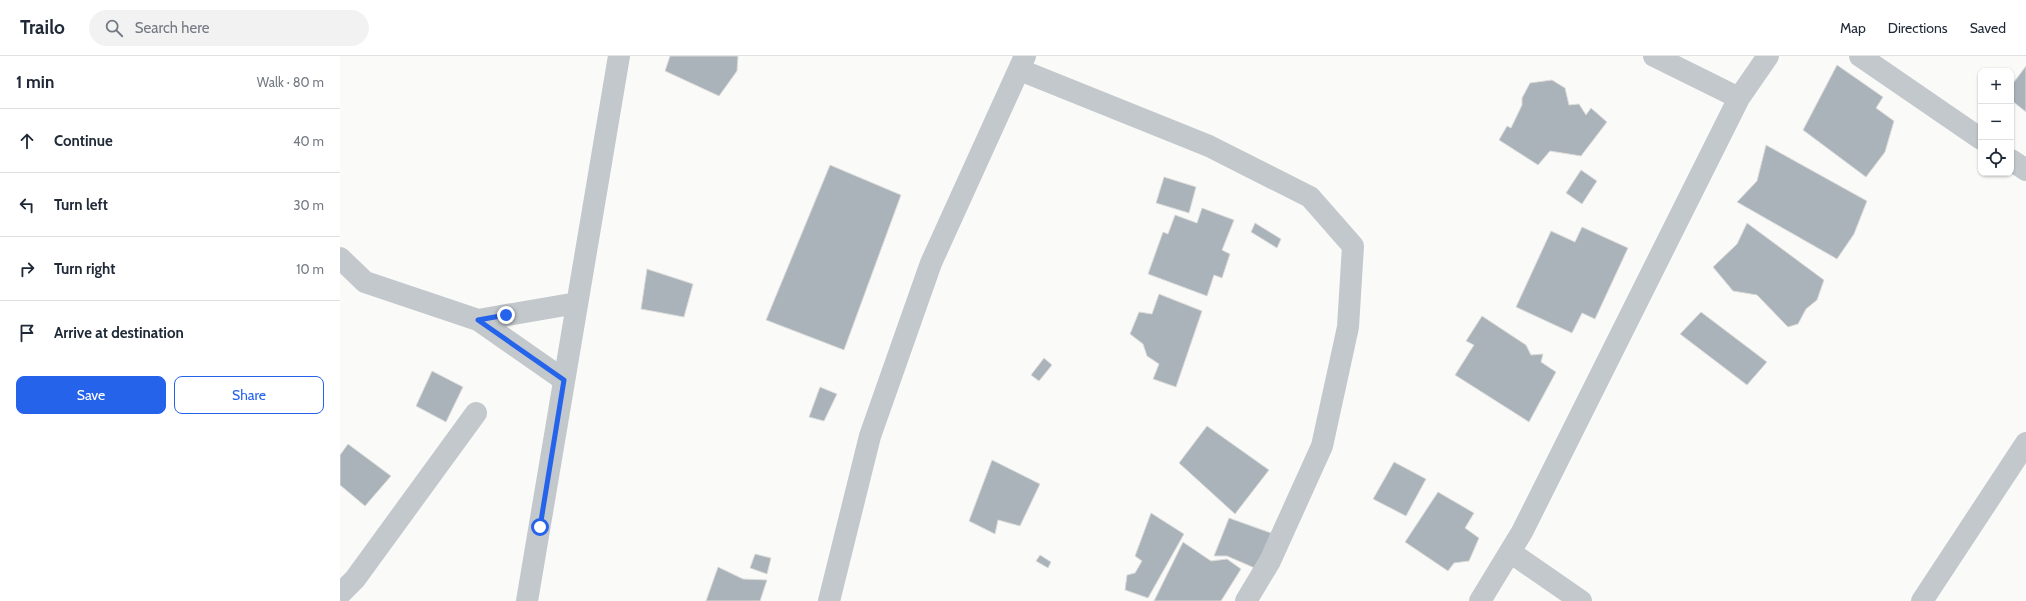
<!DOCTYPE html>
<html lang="en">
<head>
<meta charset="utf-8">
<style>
  :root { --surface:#fff; --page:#f2f2f3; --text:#1f2937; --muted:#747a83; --line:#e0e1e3; --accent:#2563eb }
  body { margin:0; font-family:Cabin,sans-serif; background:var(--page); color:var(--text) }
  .controls { position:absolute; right:12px; top:12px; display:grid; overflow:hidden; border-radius:8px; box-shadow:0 1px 3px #0004 }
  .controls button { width:36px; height:36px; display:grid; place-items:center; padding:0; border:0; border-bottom:1px solid var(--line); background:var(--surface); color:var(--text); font:20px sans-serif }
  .stop { position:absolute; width:12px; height:12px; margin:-9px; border:3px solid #2563eb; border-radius:50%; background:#fff }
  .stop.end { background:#2563eb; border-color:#fff; box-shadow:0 1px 4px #0008 }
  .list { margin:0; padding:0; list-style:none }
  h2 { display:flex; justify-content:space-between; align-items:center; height:52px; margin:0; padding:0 16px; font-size:17px }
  h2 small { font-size:13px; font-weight:400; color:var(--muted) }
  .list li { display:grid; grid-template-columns:26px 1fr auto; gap:12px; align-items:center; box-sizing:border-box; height:64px; padding:0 16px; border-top:1px solid var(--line) }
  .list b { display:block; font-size:15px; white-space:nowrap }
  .list em { font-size:13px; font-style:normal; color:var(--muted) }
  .actions { display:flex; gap:8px; padding:12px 16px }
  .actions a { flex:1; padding:9px 0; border:1px solid var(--accent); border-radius:8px; text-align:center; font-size:14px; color:var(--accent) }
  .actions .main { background:var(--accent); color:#fff }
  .icon { flex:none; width:22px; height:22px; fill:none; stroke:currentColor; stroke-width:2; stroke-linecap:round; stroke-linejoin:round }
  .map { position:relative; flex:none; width:1686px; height:545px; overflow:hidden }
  header { display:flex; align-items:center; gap:24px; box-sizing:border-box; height:56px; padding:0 20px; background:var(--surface); border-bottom:1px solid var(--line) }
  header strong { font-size:19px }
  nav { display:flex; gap:22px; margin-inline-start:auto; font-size:14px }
  .search { width:280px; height:36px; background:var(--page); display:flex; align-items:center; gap:10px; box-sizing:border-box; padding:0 14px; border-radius:22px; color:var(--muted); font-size:15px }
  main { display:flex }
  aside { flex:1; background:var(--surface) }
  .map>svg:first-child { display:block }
  .building { fill:#aab3b9; stroke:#dcdcda }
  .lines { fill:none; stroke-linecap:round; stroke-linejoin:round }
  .minor { stroke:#c3c8cc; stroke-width:22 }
  .route { stroke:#2563eb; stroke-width:5 }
</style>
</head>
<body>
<header>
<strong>Trailo</strong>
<div class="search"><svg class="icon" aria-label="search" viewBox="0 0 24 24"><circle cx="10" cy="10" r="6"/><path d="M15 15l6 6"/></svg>Search here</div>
<nav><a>Map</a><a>Directions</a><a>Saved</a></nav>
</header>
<main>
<aside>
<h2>1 min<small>Walk · 80 m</small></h2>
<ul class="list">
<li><svg class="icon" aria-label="ahead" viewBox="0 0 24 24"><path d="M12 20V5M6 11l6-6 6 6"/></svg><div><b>Continue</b></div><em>40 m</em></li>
<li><svg class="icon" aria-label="left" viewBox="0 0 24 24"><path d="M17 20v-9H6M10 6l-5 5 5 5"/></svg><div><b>Turn left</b></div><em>30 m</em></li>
<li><svg class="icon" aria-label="right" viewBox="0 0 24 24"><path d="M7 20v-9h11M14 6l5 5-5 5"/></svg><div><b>Turn right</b></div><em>10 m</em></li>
<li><svg class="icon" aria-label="arrive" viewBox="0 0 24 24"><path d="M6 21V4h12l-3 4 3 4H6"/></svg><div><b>Arrive at destination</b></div></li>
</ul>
<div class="actions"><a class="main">Save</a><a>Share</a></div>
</aside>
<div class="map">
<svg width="1686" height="545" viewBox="0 0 1686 545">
  <rect width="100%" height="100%" fill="#fafaf8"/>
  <!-- building -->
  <path class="building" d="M330,0H398L397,15L379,40L325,15Z
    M1497,9L1543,41L1536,52L1554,65L1545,96L1526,121L1463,74Z
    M1686,10V56L1671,44V30Z
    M1212,24L1225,32L1229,49L1239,48L1246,59L1251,52L1267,66L1241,100L1210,95L1198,109L1159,84L1167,70L1171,72L1182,49V42L1190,27Z
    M1426,89L1527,145L1514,178L1497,203L1397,146L1417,125Z
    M490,109L561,139L504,294L426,264Z
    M1241,114L1257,125L1242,148L1226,137Z
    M824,121L856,131L849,157L816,147Z
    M862,152L894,164L882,194L890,198L882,222L874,219L867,240L808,218L823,176L828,178L835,159L857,167Z
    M915,167L941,183L937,192L911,176Z
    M1407,167L1484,224L1477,244L1466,253L1458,268L1448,271L1417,239L1393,235L1373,211L1397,188Z
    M1242,171L1288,192L1255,263L1242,257L1232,277L1176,251L1211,175L1235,186Z
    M307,213L353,228L344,261L301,253Z
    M819,238L862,255L836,331L813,323L819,308L807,300L803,288L790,278L799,256L812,258Z
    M1361,256L1427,306L1407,329L1340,278Z
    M1142,260L1186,289L1191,299L1203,298L1201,306L1216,316L1189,366L1115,319L1134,289L1126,285Z
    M704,302L712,309L699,325L691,319Z
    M92,315L123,331L106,366L76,350Z
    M480,331L497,338L484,365L469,361Z
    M867,370L929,414L895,458L839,407Z
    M8,388L51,420L25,450L0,429V399Z
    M652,404L700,428L680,470L658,464L655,478L629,465Z
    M1054,406L1086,423L1066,460L1033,443Z
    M1098,436L1134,457L1125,472L1139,482L1129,505L1114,507L1108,515L1065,486Z
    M811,457L844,478L808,542L785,534L787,519L795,517L802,505L795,500Z
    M889,462L931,477L917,513L887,500H874Z
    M843,486L871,505L887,503L901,513L881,545H814Z
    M415,498L431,502L427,518L410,512Z
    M700,499L711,506L708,512L696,505Z
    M378,511L403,523L427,524L420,545H366Z"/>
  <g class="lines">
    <!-- minor -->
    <path class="minor" d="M1314,0L1399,42
      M1520,0L1641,83
      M680,14L869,90L970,141L1013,190L1008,271L982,390L930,505L906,545
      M1671,104L1686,114
      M0,202L25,226L138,264L224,324
      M138,264L237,247
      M1170,496L1241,545
      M0,538L15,523L136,357
      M187,545L279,0
      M489,545L530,380L591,207L685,0
      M1140,545L1182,476L1399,42L1428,0
      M1582,545L1686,387"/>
  </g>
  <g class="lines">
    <!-- route -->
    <path class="route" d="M166,259L138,264L224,324L200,471"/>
  </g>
</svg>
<div class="controls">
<button>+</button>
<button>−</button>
<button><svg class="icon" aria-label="locate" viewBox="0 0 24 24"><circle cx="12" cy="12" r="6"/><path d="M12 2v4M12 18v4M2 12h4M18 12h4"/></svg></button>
</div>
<div class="stop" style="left:200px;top:471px"></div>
<div class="stop end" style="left:166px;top:259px"></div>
</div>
</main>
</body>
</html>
